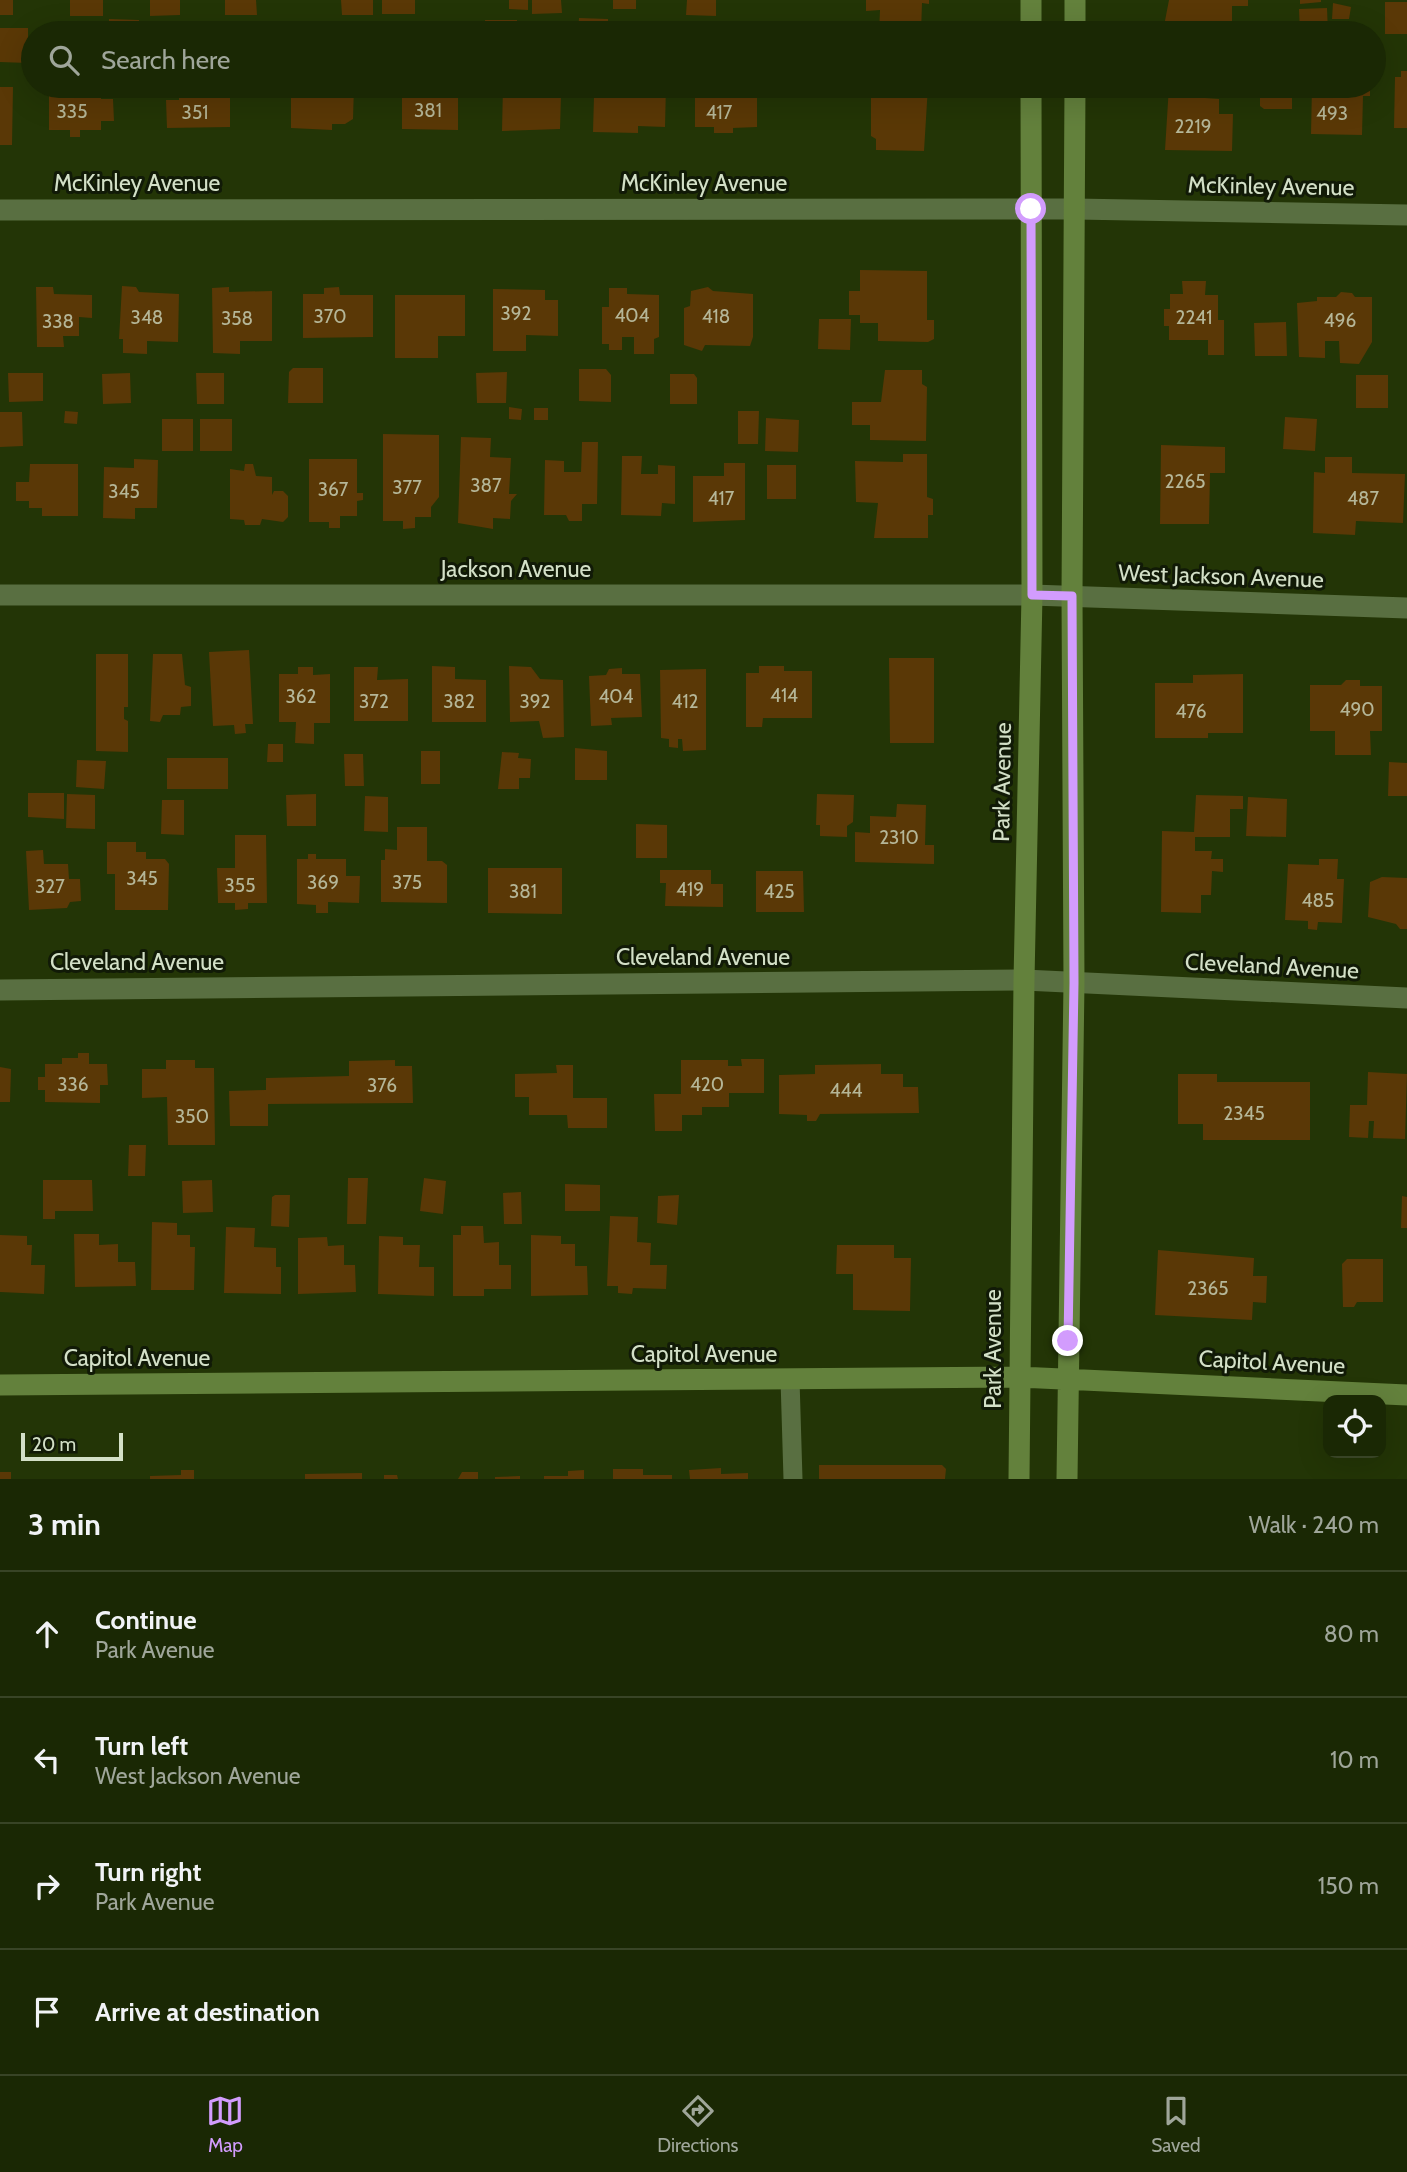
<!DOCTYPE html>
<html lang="en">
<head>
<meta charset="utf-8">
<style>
  :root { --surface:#1a2804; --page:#273413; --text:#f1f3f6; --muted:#9fa69a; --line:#384426; --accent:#d29cfd }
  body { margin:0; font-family:Cabin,sans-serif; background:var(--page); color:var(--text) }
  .controls { position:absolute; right:21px; bottom:21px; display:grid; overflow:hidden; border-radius:14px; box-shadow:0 7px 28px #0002 }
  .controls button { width:63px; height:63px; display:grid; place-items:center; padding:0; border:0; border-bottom:2px solid var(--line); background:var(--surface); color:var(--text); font:35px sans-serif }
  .scale { position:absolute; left:21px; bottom:18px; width:102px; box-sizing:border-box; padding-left:7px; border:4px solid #d3e0c7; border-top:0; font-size:19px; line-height:24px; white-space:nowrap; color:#d3e0c7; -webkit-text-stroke:5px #111a07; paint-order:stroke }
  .stop { position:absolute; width:21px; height:21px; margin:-16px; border:5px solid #d29cfd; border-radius:50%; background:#fff }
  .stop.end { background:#d29cfd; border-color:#fff; box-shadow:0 2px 7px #0008 }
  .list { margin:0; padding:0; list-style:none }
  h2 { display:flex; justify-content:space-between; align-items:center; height:91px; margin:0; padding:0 28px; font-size:30px }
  h2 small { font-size:23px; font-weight:400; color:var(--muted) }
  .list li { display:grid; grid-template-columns:46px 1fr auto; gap:21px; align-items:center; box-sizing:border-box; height:126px; padding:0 28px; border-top:2px solid var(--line) }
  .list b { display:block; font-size:26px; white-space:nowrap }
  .list p { margin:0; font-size:23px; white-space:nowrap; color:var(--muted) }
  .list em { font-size:23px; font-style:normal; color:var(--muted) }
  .icon { flex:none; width:38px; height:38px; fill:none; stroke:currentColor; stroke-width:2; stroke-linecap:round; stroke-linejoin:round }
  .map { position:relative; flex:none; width:1407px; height:1479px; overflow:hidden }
  .search { position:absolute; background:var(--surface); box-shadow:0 7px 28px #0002; left:21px; right:21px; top:21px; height:77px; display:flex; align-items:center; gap:18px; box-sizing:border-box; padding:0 24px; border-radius:38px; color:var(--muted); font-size:26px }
  .sheet { height:595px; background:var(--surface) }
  nav { display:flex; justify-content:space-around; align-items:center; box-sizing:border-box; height:98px; border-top:2px solid var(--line); background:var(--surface); font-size:19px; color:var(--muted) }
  nav a { display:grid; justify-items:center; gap:4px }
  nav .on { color:var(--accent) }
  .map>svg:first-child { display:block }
  .building { fill:#5a3806 }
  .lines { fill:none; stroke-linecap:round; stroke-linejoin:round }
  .lane { stroke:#596f41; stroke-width:19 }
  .street { stroke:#596f41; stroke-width:21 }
  .secondary { stroke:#63813c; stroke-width:21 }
  .route { stroke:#d29cfd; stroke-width:9 }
  .labels { text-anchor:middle; stroke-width:6; stroke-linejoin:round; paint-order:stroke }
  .number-label { font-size:19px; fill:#b5b697 }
  .street-label { font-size:23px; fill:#d3e0c7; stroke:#111a07 }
</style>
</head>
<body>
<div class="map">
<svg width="1407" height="1479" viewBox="0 0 1407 1479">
  <rect width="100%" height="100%" fill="#233506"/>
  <!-- building -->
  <path class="building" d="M0,0H13V15H0Z
    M70,0H103V16H70Z
    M150,0H180V15L150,16Z
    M225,0H256L257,15H225Z
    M341,0H373V15H342Z
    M382,0H415V14H382Z
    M509,0H528V10L509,9Z
    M532,0H561L562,13L532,14Z
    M613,0H636V9H613Z
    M687,0H716V16L686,15Z
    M866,0H929V4L922,3L921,33H879L880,10L866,11Z
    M1169,0H1248V6H1232V33H1169L1163,31Z
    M1300,0H1321V2L1300,4Z
    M1385,2H1407V34H1385Z
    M1333,3L1351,7L1349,19H1332Z
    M1327,8L1328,33H1300L1299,9Z
    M579,18L608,19V33H578Z
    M109,19L139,20V33H109Z
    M485,20H517V33H486Z
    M223,21H252V33H223Z
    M673,21H703V33H672Z
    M0,28H28V63L0,62Z
    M1401,71H1407V128H1394L1395,77H1401Z
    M49,86L101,90V99H113L114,121H101V130H80V137H70V130H49Z
    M179,86H220V94H230V127L167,128L166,100H179Z
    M291,86H354L353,119L345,124H332V130L291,128Z
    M402,86L454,89L458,92V130L402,129Z
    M503,86H546V95H561L560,129L502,131Z
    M614,86H666L665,127L638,126V133L593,132L594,96H614Z
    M695,86H742V98H757V127L733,128V133H714V127H695Z
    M766,86H816V98L766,97Z
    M871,86H928L924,151L876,150V139L871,136Z
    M1169,86H1205V98L1219,99V114H1233L1232,151L1165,150Z
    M1260,86H1292V109H1264L1260,106Z
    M1312,86H1337V92L1347,93V86H1370V96H1363L1362,135L1311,134Z
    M0,87H13L12,145H0Z
    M860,270L927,271V320H934V339L928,342L878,341V323H860V315H849V291H860Z
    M1182,281H1206L1205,295H1218V320H1224V355H1208V340H1169V326H1164V309H1170V294H1183Z
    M122,286L136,287L139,292L179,294L178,342L147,341V354L123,353V339H119Z
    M36,287H53L54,294L92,295V318L79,317V336H63L64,347H37Z
    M229,287V292L272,291V341H240V354L213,353L212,288Z
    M339,287L340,295H373V337L303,338V294H324V288Z
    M708,287L713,291L753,294V337L750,346L705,345L702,351L684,345V308L690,306L691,291Z
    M609,288H627V294L659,295V337L654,339V354H634V337H622V350H609V344H602V307H609Z
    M493,289L545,290V300H558V336L526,335V351H493Z
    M1341,292L1352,293L1355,297H1372V342L1359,364L1340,363L1339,341H1325V358L1299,357L1297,303L1317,301V297H1336Z
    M395,295H465V336H438V358H395Z
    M819,319H851L850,350L818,349Z
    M1286,322L1287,356H1255L1254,323Z
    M293,368H323V403H288L289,372Z
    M579,369H606L611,375V402L579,401Z
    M885,370H922V384L927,387L926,441L870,440V425H852V402H881Z
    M507,372L506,403H477L476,373Z
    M8,373H43V401L9,402Z
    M130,373L131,403L103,404L102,374Z
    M196,373H224V404H197Z
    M670,374H694L697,378V404H670Z
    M1356,375H1388V408H1356Z
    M509,407L522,409L521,420L509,419Z
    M534,408H548V420H534Z
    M65,411L78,412L77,424L64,423Z
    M738,411H759L758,444H738Z
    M0,412H22L23,446L0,447Z
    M1285,417L1317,419L1315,451L1283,449Z
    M766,418L799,420L798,452L765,451Z
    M162,419H193V451H162Z
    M200,419H232V451H200Z
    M383,434L439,435V497L431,507V517H415V528L403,529V521H383Z
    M461,437L491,438L490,457L511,458L509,494H517L511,501L510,519L493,518V529L458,523Z
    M582,442H598L597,504H582V521H569L566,515H544L545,460L564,461V472H581Z
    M1161,445L1225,447V473H1210L1209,524H1160Z
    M903,454H927V497L933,499V515H928V538H874L878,503L856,502L855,461L903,462Z
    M622,456H642L641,474H658V465L675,466V504L662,503L661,516L621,515Z
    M1325,457H1352V473L1405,474L1403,523L1356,521L1355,535L1313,533L1314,472L1325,473Z
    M134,459L158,460L157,508H135V519L103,518L104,467L134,468Z
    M309,459H357V493H363V500L357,501V516H340V528H329V522H309Z
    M724,463H745V520L693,522V476H724Z
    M30,464H78V516H42V508H29V501H16V482H29Z
    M245,464H253L256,476L272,477V495L274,491H283L288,496V517L283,522L262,519L260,525H245L244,520L230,519V469L244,471Z
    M767,465H796V499H767Z
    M249,650L253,724H245L246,733L235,734L234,725L213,726L209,652Z
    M96,654H128V707H124V719L128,721V752L96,751Z
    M153,654H182L185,685L191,687V706L181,707L180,715H163L160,722L150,721Z
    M889,658H934V743H890Z
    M432,666L455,667V679L486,680V722H432Z
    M509,666L531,667L540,679L563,680L564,737L543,738L539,721L510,722Z
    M759,666H784V671H812V718H763L762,727H746V673H759Z
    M298,667H313V675L330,674V723H314V744L295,743L296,722H279V674H298Z
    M354,667H378L377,680L408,679V721H354Z
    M622,668V674H640L642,717L611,718L612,725L591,726L589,676L606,675L609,669Z
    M706,669V750L683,751L682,739H678V748L669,747V739L661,738L660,670Z
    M1243,674V733H1208V738H1155V683H1193V675Z
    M1346,680H1360V686H1382V731H1370L1371,755H1335V731H1310V685H1341Z
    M268,744H283V762H267Z
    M575,748L607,751V780H575Z
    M421,751H440V784H421Z
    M502,752L519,753L518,758L531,759L530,778H519V789H498Z
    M344,754H363L364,786H345Z
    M167,758H228V789H167Z
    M77,760L106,761L104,789L76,787Z
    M1389,762L1407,763V796H1388Z
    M28,793H64V819L28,817Z
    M67,794L95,795V829L66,828Z
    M316,794V826H287L286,795Z
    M817,794L854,795L853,822L847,826V837L820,836V825H816Z
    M1196,795L1243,796V809H1230V837H1195V851H1212L1211,859H1223V872L1212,871L1211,895H1201V913L1161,912L1162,831L1194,832Z
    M365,796L388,797V832L364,831Z
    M1248,797L1287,799L1286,837L1246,836Z
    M162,800H184V835L161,834Z
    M897,804L926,805L925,845H934V864L855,862V832L870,833V816L896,817Z
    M636,824L667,825V858H636Z
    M397,827H427V861H442L447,865V903L381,902V860H385V849L397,850Z
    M235,835H266L267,903H248V909L235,910V903H218L217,868H235Z
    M107,842H136V852H146V859H165L169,864L168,910H115V874H107Z
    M43,850L44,864H68L69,879H80L81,901L70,902L67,908L29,910L26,851Z
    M308,854H316V859H346V876H360L359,903L328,902V913H316V905L297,904V859H308Z
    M1319,859H1338L1337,879H1344L1342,923L1318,922L1317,930L1308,929V921L1285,920L1288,864L1319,865Z
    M488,868H562V914L488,913Z
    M660,870H711V884H723V907L665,906L666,883H660Z
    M756,871H803L804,912H756Z
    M1382,877L1407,878V929H1400L1396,924L1368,917L1370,882Z
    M78,1053H89V1064H107L108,1085H100V1103L45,1102V1090H38V1077H45V1064H62V1058H78Z
    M741,1059H764V1093H729V1107H702V1115H682V1131H655L654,1094H681V1060H728V1066H742Z
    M166,1060H195V1068H214L215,1145H168L167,1097L142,1098V1069H166Z
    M395,1060V1066H412L413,1103L268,1104V1126H230L229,1091L266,1090V1078L349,1076V1061Z
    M881,1064V1074H903V1087H918L919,1113L820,1114L816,1121H807V1115L779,1114V1075L815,1074V1065Z
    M556,1065H573V1098H607V1128H568L567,1115H529V1097H515V1074L557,1073Z
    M0,1067L11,1069L10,1102H0Z
    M1368,1072L1407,1074L1405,1139L1373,1138L1374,1121H1369L1368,1138L1349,1137L1350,1105H1367Z
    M1178,1074H1217V1082H1310V1140H1203V1124H1178Z
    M129,1145H146L145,1176H128Z
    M348,1178H368L366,1224H347Z
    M424,1178L446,1181L443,1214L420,1211Z
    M43,1180H92L93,1211H55V1219H43Z
    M212,1180L213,1212L183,1213L182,1181Z
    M565,1184L600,1185V1211H565Z
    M521,1192L522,1224H504L503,1193Z
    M275,1195H290L289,1227L271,1226L272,1197Z
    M679,1195L677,1225L657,1223L658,1196Z
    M1402,1196L1407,1197V1228H1401Z
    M610,1216L638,1217L637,1242L651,1243L650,1265H667L666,1289L633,1288L632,1294L618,1293V1286H607Z
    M152,1222L177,1223V1235H190V1247H195L194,1290H151Z
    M461,1226H483L484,1243L499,1242V1265H511V1289H484V1296H453V1235H461Z
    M226,1227L255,1228L254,1247L276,1248V1267H281V1294L224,1293Z
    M74,1234H99V1245L118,1244V1262H135L136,1286L75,1287Z
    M0,1235L27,1236V1245H32L31,1265H45L44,1294L0,1292Z
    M531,1235L561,1236V1244H575V1266H587L588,1295L531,1296Z
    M379,1236L403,1237V1245H420L419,1267H434V1296L378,1294Z
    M327,1237L328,1246L344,1245V1265H355L356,1292L298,1294V1238Z
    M837,1245H894V1258H911L910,1311L853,1310V1274H836Z
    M1158,1250L1254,1258L1253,1276H1267L1266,1303L1253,1302L1252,1320L1155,1315Z
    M1347,1259H1383V1302H1357L1354,1307H1343L1342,1264Z
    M819,1465H942L946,1469L945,1479H819Z
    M721,1468V1474L748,1473V1479H690L689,1470Z
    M613,1469H643V1475H672V1479H613Z
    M181,1470H194V1479H150V1476L181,1475Z
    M584,1470V1479H544V1476H568V1471Z
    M0,1472H11V1479H0Z
    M462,1472H478V1479H458Z
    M362,1473V1479H305V1474Z
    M384,1475H397L398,1479H384Z
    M520,1476V1479H495V1477Z"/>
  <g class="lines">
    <!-- lane -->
    <path class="lane" d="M790,1379L793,1479"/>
    <!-- street -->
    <path class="street" d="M0,210L1075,209L1407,215
      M0,595H1032L1407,608
      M0,990L1024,980L1407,998"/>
    <!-- secondary -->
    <path class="secondary" d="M1031,0V33
      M1075,33V0
      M0,1385L1019,1377L1407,1395
      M1019,1479L1024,980L1032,595L1031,86
      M1067,1479L1074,983L1072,596L1075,86"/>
  </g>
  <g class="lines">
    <!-- route -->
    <path class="route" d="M1031,209L1032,595L1072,596L1074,983L1068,1341"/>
  </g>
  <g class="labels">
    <!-- number labels -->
    <g class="number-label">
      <text x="428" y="117">381</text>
      <text x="72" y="118">335</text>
      <text x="195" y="119">351</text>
      <text x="719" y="119">417</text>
      <text x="1332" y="120">493</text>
      <text x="1193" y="133">2219</text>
      <text x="516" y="320">392</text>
      <text x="632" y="322">404</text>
      <text x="330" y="323">370</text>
      <text x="716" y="323">418</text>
      <text x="147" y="324">348</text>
      <text x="1194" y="324">2241</text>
      <text x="237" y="325">358</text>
      <text x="1340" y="327">496</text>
      <text x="58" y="328">338</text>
      <text x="1185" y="488">2265</text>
      <text x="486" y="492">387</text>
      <text x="407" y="494">377</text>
      <text x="333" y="496">367</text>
      <text x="124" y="498">345</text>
      <text x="721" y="505">417</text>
      <text x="1363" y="505">487</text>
      <text x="784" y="702">414</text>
      <text x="301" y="703">362</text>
      <text x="616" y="703">404</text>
      <text x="374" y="708">372</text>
      <text x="459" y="708">382</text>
      <text x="535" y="708">392</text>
      <text x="685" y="708">412</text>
      <text x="1357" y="716">490</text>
      <text x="1191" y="718">476</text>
      <text x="899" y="844">2310</text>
      <text x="142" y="885">345</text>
      <text x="323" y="889">369</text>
      <text x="407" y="889">375</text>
      <text x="240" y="892">355</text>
      <text x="50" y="893">327</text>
      <text x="690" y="896">419</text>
      <text x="523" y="898">381</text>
      <text x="779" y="898">425</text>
      <text x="1318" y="907">485</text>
      <text x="73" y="1091">336</text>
      <text x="707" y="1091">420</text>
      <text x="382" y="1092">376</text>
      <text x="846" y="1097">444</text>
      <text x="1244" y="1120">2345</text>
      <text x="192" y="1123">350</text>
      <text x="1208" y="1295">2365</text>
    </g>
    <!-- street labels -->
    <g class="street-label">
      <text x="137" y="191">McKinley Avenue</text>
      <text x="704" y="191">McKinley Avenue</text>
      <text transform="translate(1271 186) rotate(1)" y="8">McKinley Avenue</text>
      <text x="516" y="577">Jackson Avenue</text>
      <text transform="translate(1221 576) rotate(2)" y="8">West Jackson Avenue</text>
      <text transform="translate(1002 782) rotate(-89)" y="8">Park Avenue</text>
      <text x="703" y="965">Cleveland Avenue</text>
      <text x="137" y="970">Cleveland Avenue</text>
      <text transform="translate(1272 966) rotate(3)" y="8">Cleveland Avenue</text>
      <text transform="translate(993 1349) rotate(-90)" y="8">Park Avenue</text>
      <text x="704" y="1362">Capitol Avenue</text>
      <text x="137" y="1366">Capitol Avenue</text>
      <text transform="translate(1272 1362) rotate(3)" y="8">Capitol Avenue</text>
    </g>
  </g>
</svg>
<div class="controls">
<button><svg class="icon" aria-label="locate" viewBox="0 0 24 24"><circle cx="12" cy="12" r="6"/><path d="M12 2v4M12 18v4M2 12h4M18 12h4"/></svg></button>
</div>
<div class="scale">20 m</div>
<div class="stop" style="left:1031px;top:209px"></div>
<div class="stop end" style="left:1068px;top:1341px"></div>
<div class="search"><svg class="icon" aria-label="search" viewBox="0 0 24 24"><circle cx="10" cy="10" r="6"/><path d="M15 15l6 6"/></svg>Search here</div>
</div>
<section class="sheet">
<h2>3 min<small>Walk · 240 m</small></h2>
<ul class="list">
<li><svg class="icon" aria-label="ahead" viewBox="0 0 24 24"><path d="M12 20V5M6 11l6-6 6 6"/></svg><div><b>Continue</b><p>Park Avenue</p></div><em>80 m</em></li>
<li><svg class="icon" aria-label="left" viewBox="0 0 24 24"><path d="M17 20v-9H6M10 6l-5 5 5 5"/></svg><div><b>Turn left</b><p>West Jackson Avenue</p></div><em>10 m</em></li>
<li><svg class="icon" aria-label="right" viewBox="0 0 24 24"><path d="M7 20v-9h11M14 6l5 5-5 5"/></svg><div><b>Turn right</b><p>Park Avenue</p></div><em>150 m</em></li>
<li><svg class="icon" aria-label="arrive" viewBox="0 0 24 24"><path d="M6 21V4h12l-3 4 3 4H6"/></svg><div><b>Arrive at destination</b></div></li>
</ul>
</section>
<nav>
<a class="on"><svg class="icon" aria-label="map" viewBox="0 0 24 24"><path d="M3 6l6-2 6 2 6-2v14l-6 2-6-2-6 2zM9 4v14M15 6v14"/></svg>Map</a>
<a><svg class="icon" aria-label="directions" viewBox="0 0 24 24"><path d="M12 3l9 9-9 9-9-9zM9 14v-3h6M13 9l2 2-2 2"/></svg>Directions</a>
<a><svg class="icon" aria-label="saved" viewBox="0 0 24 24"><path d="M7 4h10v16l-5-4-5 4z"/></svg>Saved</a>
</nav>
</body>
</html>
